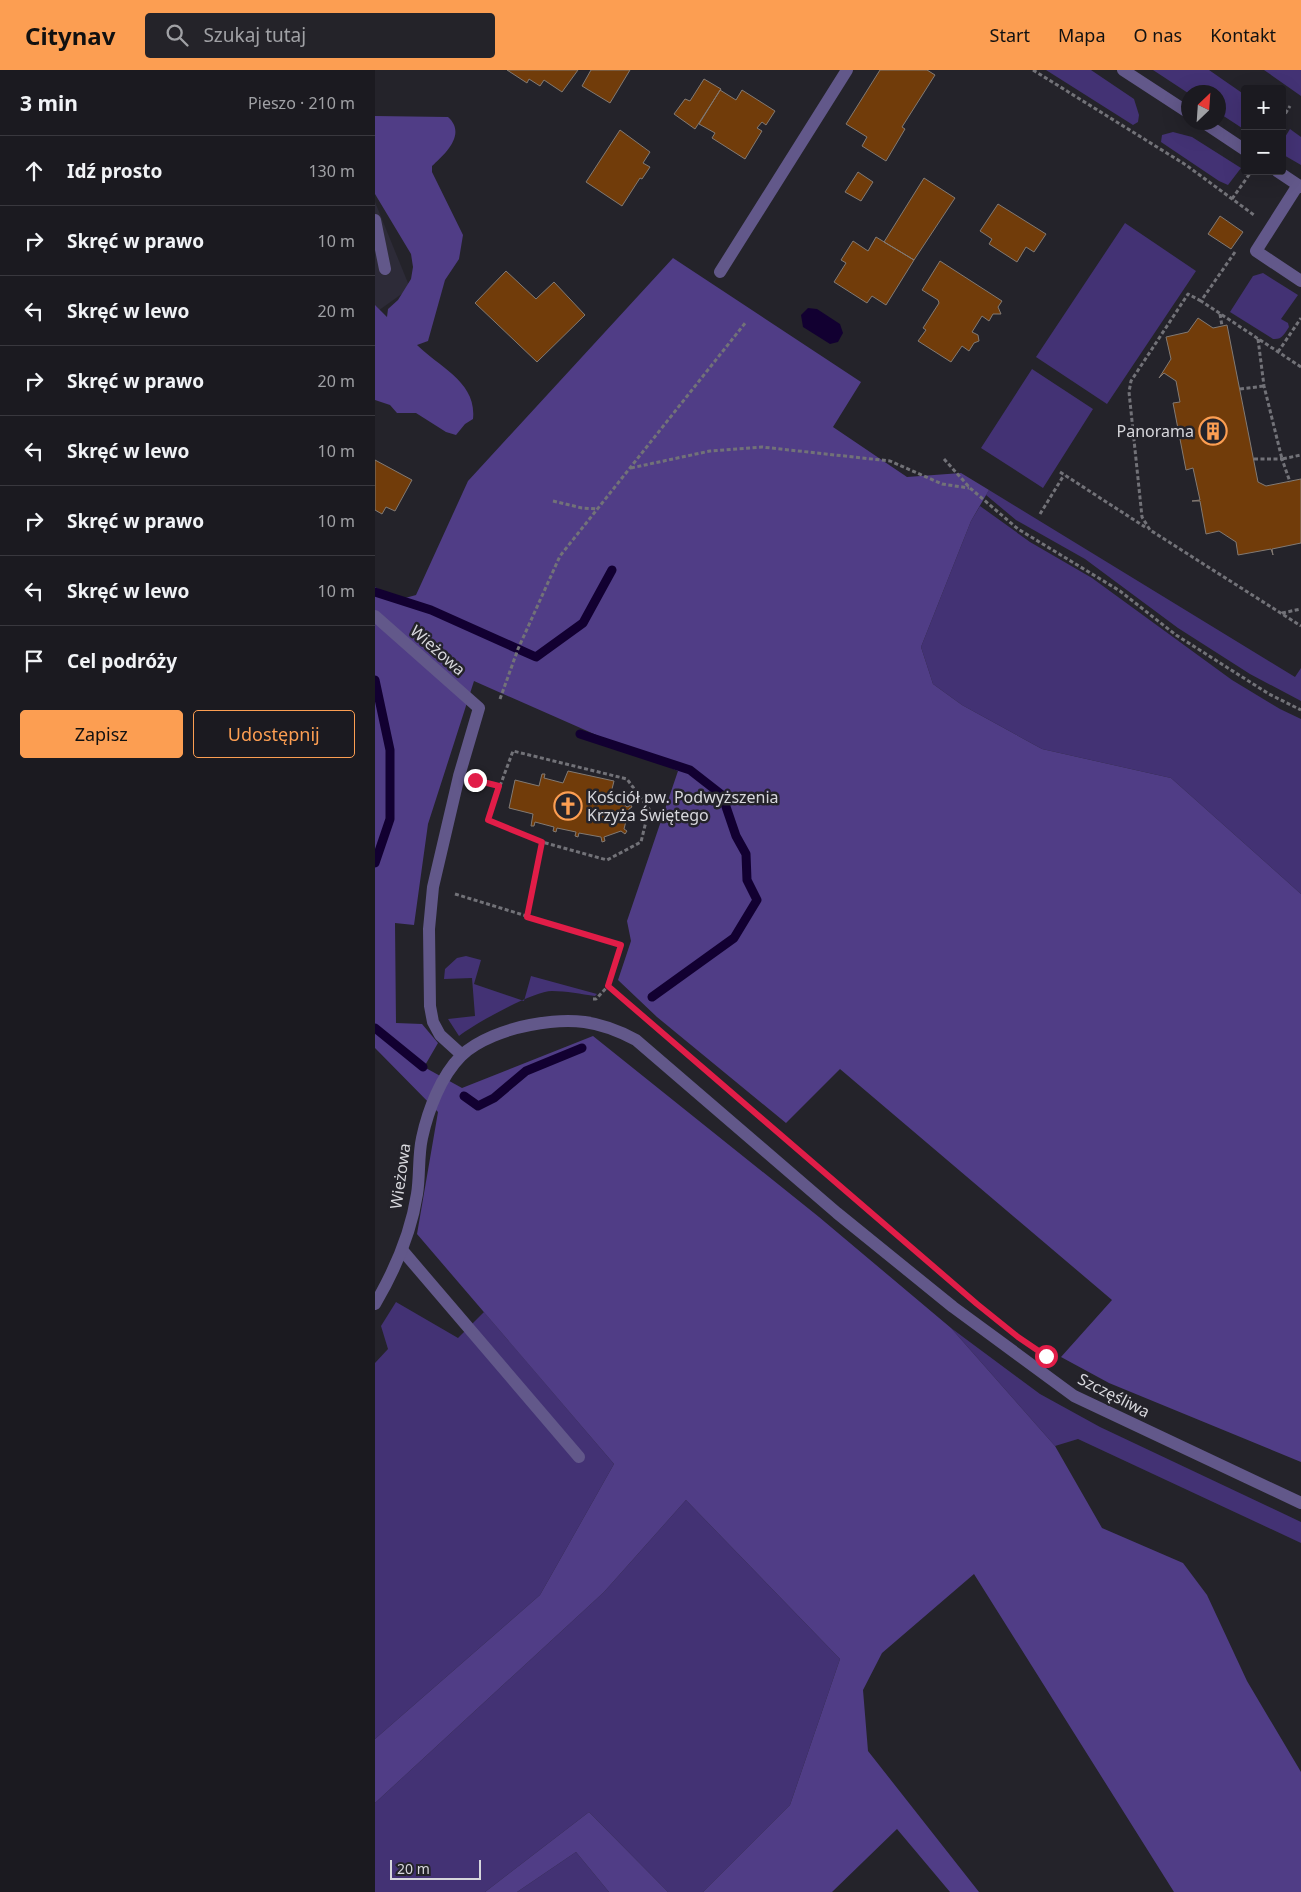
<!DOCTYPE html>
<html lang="pl">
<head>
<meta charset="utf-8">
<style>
  :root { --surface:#1b1a20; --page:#242329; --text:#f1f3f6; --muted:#a0a1a5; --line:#39383e; --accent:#fc9e52 }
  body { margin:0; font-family:"Noto Sans",sans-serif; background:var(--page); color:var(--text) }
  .controls { position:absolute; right:15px; top:15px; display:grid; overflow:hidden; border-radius:5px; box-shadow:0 5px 20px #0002 }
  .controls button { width:45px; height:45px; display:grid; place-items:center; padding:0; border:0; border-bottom:1px solid var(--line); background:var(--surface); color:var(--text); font:25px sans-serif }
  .compass { position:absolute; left:806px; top:15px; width:45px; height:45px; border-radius:50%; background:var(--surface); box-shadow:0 5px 20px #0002; rotate:25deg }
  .scale { position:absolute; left:15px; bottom:12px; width:91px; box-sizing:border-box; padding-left:5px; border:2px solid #d7d7dc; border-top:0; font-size:14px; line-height:18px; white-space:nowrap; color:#d7d7dc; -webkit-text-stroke:4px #24232a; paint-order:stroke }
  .stop { position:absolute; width:15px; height:15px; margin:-11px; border:4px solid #e11d48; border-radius:50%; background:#fff }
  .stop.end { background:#e11d48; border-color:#fff; box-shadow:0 1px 5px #0008 }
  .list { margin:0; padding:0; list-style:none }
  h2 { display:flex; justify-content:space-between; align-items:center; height:65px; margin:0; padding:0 20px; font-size:21px }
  h2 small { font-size:16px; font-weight:400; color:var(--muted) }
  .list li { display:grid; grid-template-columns:32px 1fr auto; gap:15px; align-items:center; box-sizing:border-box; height:70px; padding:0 20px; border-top:1px solid var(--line) }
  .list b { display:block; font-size:19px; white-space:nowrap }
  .list em { font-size:16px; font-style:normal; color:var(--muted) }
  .actions { display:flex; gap:10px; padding:15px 20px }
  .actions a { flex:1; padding:11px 0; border:1px solid var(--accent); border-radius:5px; text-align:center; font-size:18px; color:var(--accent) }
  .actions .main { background:var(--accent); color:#111 }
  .icon { flex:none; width:28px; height:28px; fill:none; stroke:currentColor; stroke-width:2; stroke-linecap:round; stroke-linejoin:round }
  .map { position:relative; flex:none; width:926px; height:1822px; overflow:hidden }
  header { display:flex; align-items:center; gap:30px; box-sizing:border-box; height:70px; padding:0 25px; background:var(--accent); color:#111 }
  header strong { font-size:24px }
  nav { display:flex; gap:28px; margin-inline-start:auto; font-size:18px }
  .search { width:350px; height:45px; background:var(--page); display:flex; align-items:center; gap:12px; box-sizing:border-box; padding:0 18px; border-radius:5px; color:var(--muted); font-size:19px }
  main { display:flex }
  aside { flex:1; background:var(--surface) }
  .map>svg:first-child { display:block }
  .built { fill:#2d2b38 }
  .green { fill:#433274 }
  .forest { fill:#503d86 }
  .water { fill:#120031 }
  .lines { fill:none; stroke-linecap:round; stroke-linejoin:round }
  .stream { stroke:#120031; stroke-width:9 }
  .building { fill:#713c0a; stroke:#827a74 }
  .path { stroke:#727278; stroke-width:3; stroke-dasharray:4 2.5; stroke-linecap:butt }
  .service { stroke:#62588a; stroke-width:12 }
  .minor { stroke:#62588a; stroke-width:12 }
  .route { stroke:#e11d48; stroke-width:6 }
  .labels { text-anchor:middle; stroke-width:5; stroke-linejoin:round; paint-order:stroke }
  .poi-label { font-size:16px; fill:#d7d7dc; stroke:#24232a; text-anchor:end }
  .street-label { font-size:16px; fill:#d7d7dc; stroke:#24232a }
</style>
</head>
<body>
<header>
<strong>Citynav</strong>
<div class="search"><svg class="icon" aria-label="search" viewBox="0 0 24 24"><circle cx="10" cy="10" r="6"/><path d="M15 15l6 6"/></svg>Szukaj tutaj</div>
<nav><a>Start</a><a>Mapa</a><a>O nas</a><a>Kontakt</a></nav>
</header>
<main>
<aside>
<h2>3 min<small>Pieszo · 210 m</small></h2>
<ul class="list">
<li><svg class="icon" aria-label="ahead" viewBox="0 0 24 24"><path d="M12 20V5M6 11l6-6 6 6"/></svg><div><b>Idź prosto</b></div><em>130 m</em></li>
<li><svg class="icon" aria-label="right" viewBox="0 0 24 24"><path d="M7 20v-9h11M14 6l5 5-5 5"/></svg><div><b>Skręć w prawo</b></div><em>10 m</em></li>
<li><svg class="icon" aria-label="left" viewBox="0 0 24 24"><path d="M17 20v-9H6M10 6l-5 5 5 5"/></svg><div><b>Skręć w lewo</b></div><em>20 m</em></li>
<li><svg class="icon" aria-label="right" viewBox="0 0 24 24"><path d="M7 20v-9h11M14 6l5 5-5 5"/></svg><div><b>Skręć w prawo</b></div><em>20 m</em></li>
<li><svg class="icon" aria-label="left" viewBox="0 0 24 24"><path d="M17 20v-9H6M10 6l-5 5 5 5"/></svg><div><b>Skręć w lewo</b></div><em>10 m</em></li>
<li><svg class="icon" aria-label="right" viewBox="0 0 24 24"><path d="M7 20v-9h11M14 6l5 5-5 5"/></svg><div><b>Skręć w prawo</b></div><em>10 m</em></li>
<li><svg class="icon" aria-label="left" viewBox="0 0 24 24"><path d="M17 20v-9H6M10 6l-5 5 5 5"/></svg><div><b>Skręć w lewo</b></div><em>10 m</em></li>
<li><svg class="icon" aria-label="arrive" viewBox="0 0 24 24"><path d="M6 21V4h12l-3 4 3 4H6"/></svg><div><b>Cel podróży</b></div></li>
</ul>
<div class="actions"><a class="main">Zapisz</a><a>Udostępnij</a></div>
</aside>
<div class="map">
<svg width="926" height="1822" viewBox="0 0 926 1822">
  <rect width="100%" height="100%" fill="#24232a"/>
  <!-- built -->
  <path class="built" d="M0,132L35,218L0,243Z"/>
  <!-- green -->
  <path class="green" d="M671,0H716L759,29L764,45L763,52L758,55Z
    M778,0H834L870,25V60L844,43V22L813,23Z
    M889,0H926V26Z
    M915,59L926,67V95L907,84V72Z
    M798,62L817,67L866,98L853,115L844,111L786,72L787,65Z
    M750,153L821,201L732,334L661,287Z
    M888,203L923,225L906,249L913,253L914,257C909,264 907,270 898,269L855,242L878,206Z
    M657,299L718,339L668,418L606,378Z
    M614,420L920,607L926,598V631L875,604L803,558L710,489L641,450L611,425Z
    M605,436L655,472L717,508L857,610L905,639L926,649V824L796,708L667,679L587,635L558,614L546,577L596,451Z
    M91,886L106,890L99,914L149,931L156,906L222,924L220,926C206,924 191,921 177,921C158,921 101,953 84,966L73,949L100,946L97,908L69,909L70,899L82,888Z
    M21,1232L83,1268L109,1242L239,1394L165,1525L0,1669V1293L13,1279L6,1256Z
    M576,1258L665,1324L725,1357L926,1452V1473L703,1369L680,1376Z
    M311,1430L465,1589L415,1735L328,1822H293L214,1742L110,1822H0V1733L229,1522Z
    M201,1782L234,1822H142Z"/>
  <!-- forest -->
  <path class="forest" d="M0,46L73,47C92,64 70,84 57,96V102L88,165L84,189L70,210L53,271L42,275C64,297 102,312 98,349L90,354L81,365L71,362L41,343H22L15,335L0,330V235L12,247L13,239L23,230L36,209L38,197L36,184L0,124Z
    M298,188L486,312L458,357L532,407L586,403L614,420L596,451L546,577L558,614L587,635L667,679L796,708L926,824V1392L734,1313L686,1287L737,1230L465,999L411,1053L282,947L243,910L256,871L252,851L303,701L99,611L53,754L39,855L20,853L21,953L47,954L63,973L49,997L87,1018L218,966L444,1147L576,1258L680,1376L727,1458L808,1493L832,1525L872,1611L926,1702V1822H799L599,1504L507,1583L488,1620L493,1681L604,1822H575L522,1759L457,1822H328L415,1735L465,1589L311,1430L229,1522L0,1733V1669L165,1525L239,1394L42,1164L63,1042L0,978V517L23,530L41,525L93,411Z
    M214,1742L293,1822H234L201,1782L142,1822H110Z"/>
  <!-- water -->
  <path class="water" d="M433,238L442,239L465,254L468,263L463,272L455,274L428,257L426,245Z"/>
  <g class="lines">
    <!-- stream -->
    <path class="stream" d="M0,522L56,540L161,587L208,553L237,500
      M0,610L15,680V749L0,793
      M205,664L315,700L347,725L361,766L371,784L372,810L382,830L359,868L277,927
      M0,958L48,997
      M89,1026L103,1036L119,1028L151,1001L207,978"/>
  </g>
  <!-- building -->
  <path class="building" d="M132,0H203L187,22L169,10L165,16L154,9L152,13Z
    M216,0H255L235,33L207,16Z
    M505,0H552L560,5L527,57L530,59L511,91L487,76L492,67L471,54Z
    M329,9L346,19L320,59L299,44L310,29L315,31Z
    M345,20L361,30L367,20L400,41L391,55L387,52L382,58L387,61L370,89L337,68L340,63L324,54Z
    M245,60L275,82L268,93L275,97L267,109L265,108L247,136L211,112Z
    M483,102L498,112L486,131L470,122Z
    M549,108L580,128L539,190L509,172Z
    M623,134L671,164L659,182L651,177L642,192L614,174L617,169L605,161Z
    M845,146L868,162L856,179L833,164Z
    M501,167L539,190L511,235L497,226L492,233L459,212L471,193L466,190L478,171L493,181Z
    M565,191L627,231L623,237L626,244H618L614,251L607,246L597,262L603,265L604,271L599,273L594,281L587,276L576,292L543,271L551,260L548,258L564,233L563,230L547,220Z
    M131,201L161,229L179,212L210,245L162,292L100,233Z
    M823,248L838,258L852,255L883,412L891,416L926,409V473L897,479L898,485L896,479L863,485L861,472L844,461L831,464L825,431H817L825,430L818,398L811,400L798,333L805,332L801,311L789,303L784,308L796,289L791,267L813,262Z
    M0,390L37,410L20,441L11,437L7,444L0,440Z
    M193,701L239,711L236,723L252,737L256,735L257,737L254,739L249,759L252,761L250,764L246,761L229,767L230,771L227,772L226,767L204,763L203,767L200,766L201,762L182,758L181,762L178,761L179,757L160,752L159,756H156L158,744L134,738L140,710L164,716L167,704H170L169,708L188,713Z"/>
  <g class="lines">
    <!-- path -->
    <path class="path" d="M658,0L811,95L879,145
      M907,49L915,36
      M857,129L876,102
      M860,182L826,231L926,297
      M826,231L813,224L756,311L754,322L767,447L775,460L926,556
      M845,244L847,256
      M883,269L889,316L907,389L926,385
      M903,282L926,248
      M865,319L889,316
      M569,389L595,418L643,459L745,521L801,565L894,624L926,640
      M879,389H907L915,412
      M256,398L335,381L387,377L515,391L567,414L594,418
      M685,402L770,457
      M178,431L207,438L223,439
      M665,444L689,405
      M907,543L926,539
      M125,629L143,579L185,486L371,252
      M106,712L125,716L113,750L167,772L152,847
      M125,716L138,681L252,709L274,739L266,772L232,790L167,772
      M80,824L246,875L233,916L270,948
      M218,929H221L233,916"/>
    <!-- service -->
    <path class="service" d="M27,1180L204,1387"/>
    <!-- minor -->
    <path class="minor" d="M748,0L814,43
      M828,52L870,80
      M902,101L926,117
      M923,115L881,181L926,211
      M0,150L10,199
      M345,202L472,0
      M0,546L104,638L84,706L58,817L54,859L55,936L58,952L65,965L87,985
      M0,1234C20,1200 36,1163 42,1124C45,1106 43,1086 47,1068C53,1040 66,1006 86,986C102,970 133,959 155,955C196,947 224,950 261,970L462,1143L578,1237L699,1326L926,1433"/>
  </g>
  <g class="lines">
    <!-- route -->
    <path class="route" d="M100,710L124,716L113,750L167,772L152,847L246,875L233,916L602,1234L643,1267L671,1286"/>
  </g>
  <!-- icons -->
  <defs>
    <g id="building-ring" transform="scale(1.4375)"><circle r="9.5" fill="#24232a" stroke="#fc9e52" stroke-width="1.5"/><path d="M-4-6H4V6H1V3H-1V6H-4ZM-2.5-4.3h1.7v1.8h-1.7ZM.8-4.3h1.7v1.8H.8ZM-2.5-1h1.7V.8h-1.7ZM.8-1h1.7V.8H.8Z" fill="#fc9e52"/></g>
    <g id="church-ring" transform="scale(1.4375)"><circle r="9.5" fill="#24232a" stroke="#fc9e52" stroke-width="1.5"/><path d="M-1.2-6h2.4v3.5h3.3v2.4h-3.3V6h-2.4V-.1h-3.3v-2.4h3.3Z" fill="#fc9e52"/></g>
  </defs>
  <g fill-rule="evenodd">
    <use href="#building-ring" x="838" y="361"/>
    <use href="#church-ring" x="193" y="736"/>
  </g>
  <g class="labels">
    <!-- poi labels -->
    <g class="poi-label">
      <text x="819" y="367">Panorama</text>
      <text x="212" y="733" text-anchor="start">Kościół pw. Podwyższenia<tspan x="212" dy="18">Krzyża Świętego</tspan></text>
    </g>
    <!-- street labels -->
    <g class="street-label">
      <text transform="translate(63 580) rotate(41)" y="6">Wieżowa</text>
      <text transform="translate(25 1106) rotate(-82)" y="6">Wieżowa</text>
      <text transform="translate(739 1325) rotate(27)" y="6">Szczęśliwa</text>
    </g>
  </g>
</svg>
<div class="controls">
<button>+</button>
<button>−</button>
</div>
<svg class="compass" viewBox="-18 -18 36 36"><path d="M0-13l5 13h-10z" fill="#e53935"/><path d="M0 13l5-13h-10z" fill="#a0a1a5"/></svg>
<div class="scale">20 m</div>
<div class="stop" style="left:671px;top:1286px"></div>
<div class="stop end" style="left:100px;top:710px"></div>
</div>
</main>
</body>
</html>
